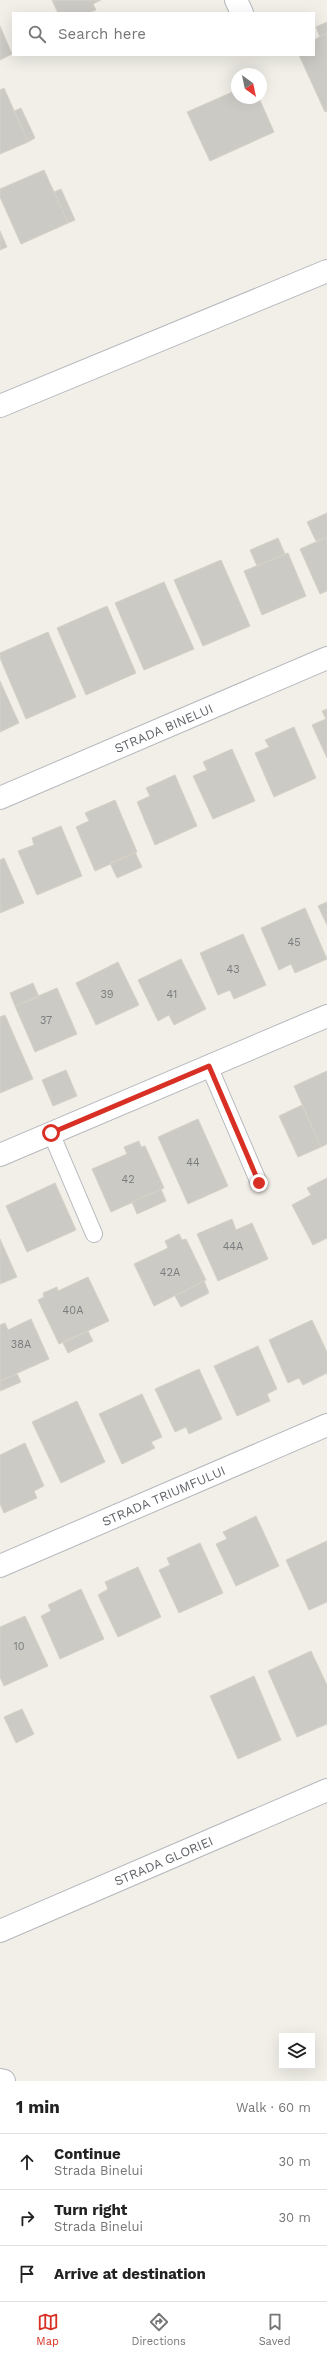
<!DOCTYPE html>
<html lang="en">
<head>
<meta charset="utf-8">
<style>
  :root { --surface:#fff; --page:#f6f6f6; --text:#222; --muted:#767676; --line:#e0e0e0; --accent:#d93025 }
  body { margin:0; font-family:"Work Sans",sans-serif; background:var(--page); color:var(--text) }
  .controls { position:absolute; right:12px; bottom:12px; display:grid; overflow:hidden; border-radius:0px; box-shadow:0 4px 16px #0002 }
  .controls button { width:36px; height:36px; display:grid; place-items:center; padding:0; border:0; border-bottom:1px solid var(--line); background:var(--surface); color:var(--text); font:20px sans-serif }
  .compass { position:absolute; left:231px; top:68px; width:36px; height:36px; border-radius:50%; background:var(--surface); box-shadow:0 4px 16px #0002; rotate:147deg }
  .stop { position:absolute; width:12px; height:12px; margin:-9px; border:3px solid #d93025; border-radius:50%; background:#fff }
  .stop.end { background:#d93025; border-color:#fff; box-shadow:0 1px 4px #0008 }
  .list { margin:0; padding:0; list-style:none }
  h2 { display:flex; justify-content:space-between; align-items:center; height:52px; margin:0; padding:0 16px; font-size:17px }
  h2 small { font-size:13px; font-weight:400; color:var(--muted) }
  .list li { display:grid; grid-template-columns:26px 1fr auto; gap:12px; align-items:center; box-sizing:border-box; height:56px; padding:0 16px; border-top:1px solid var(--line) }
  .list b { display:block; font-size:15px; white-space:nowrap }
  .list p { margin:0; font-size:13px; white-space:nowrap; color:var(--muted) }
  .list em { font-size:13px; font-style:normal; color:var(--muted) }
  .icon { flex:none; width:22px; height:22px; fill:none; stroke:currentColor; stroke-width:2; stroke-linecap:round; stroke-linejoin:round }
  .map { position:relative; flex:none; width:327px; height:2081px; overflow:hidden }
  .search { position:absolute; background:var(--surface); box-shadow:0 4px 16px #0002; left:12px; right:12px; top:12px; height:44px; display:flex; align-items:center; gap:10px; box-sizing:border-box; padding:0 14px; border-radius:0px; color:var(--muted); font-size:15px }
  .sheet { height:220px; background:var(--surface) }
  nav { display:flex; justify-content:space-around; align-items:center; box-sizing:border-box; height:56px; border-top:1px solid var(--line); background:var(--surface); font-size:11px; color:var(--muted) }
  nav a { display:grid; justify-items:center; gap:2px }
  nav .on { color:var(--accent) }
  .map>svg:first-child { display:block }
  .building { fill:#cccac5; stroke:#d6d1c6 }
  .lines { fill:none; stroke-linecap:round; stroke-linejoin:round }
  .lane-casing { stroke:#b5b8bc; stroke-width:18 }
  .street-casing { stroke:#b5b8bc; stroke-width:24 }
  .lane { stroke:#fff; stroke-width:16 }
  .street { stroke:#fff; stroke-width:22 }
  .route { stroke:#d93025; stroke-width:5 }
  .labels { text-anchor:middle; stroke-width:3; stroke-linejoin:round; paint-order:stroke }
  .number-label { font-size:11px; fill:#7a7d7f }
  .street-label { font-size:13px; fill:#5f6368; stroke:#fff }
</style>
</head>
<body>
<div class="map">
<svg width="327" height="2081" viewBox="0 0 327 2081">
  <rect width="100%" height="100%" fill="#f1efe8"/>
  <!-- building -->
  <path class="building" d="M52,0H101L93,4L96,10L88,13H58Z
    M327,22V33L320,37L316,27Z
    M0,26L12,54L0,60Z
    M327,33V111L325,112L299,55H314V40Z
    M4,88L28,142L0,154V90Z
    M237,90V98H259L274,132L210,161L187,112Z
    M21,108L35,138L28,142L14,111Z
    M44,170L68,223L21,244L0,197V189Z
    M61,189L75,220L68,223L54,192Z
    M0,231L7,247L0,250Z
    M327,513V537L316,541L307,522Z
    M327,537V591L320,594L300,549Z
    M278,538L285,554L257,566L250,550Z
    M288,553L306,596L262,615L244,571Z
    M221,560L250,626L203,646L174,580Z
    M164,582L194,649L144,670L115,603Z
    M107,606L136,673L86,695L57,628Z
    M48,632L76,697L26,719L0,658V653Z
    M0,681L19,723L0,732Z
    M327,709V758L312,725L326,719L322,711Z
    M294,727L316,778L274,797L255,753L269,747L265,740Z
    M232,749L255,801L213,819L193,776L207,770L203,762Z
    M175,775L197,826L155,845L137,802L150,796L146,788Z
    M115,800L137,852L95,871L76,827L89,821L85,813Z
    M61,826L82,876L37,895L18,851L34,845L32,838Z
    M135,852L142,867L117,878L110,863Z
    M4,858L24,903L0,913V860Z
    M327,902V925L318,906Z
    M305,908L327,959L295,973L291,964L279,970L261,928Z
    M243,934L266,985L234,999L230,990L218,995L200,953Z
    M181,959L206,1009L174,1025L169,1015L158,1021L138,980Z
    M118,962L139,1005L96,1025L76,983Z
    M33,983L39,997L15,1006L10,993Z
    M57,988L77,1034L35,1052L15,1006Z
    M5,1015L33,1079L0,1093V1017Z
    M66,1070L77,1096L53,1106L42,1080Z
    M327,1071V1144L321,1147L294,1086Z
    M302,1105L321,1147L298,1157L279,1116Z
    M198,1119L228,1186L188,1204L158,1137Z
    M139,1141L141,1147L145,1146L164,1188L111,1212L92,1169L127,1154L124,1147Z
    M327,1178V1238L313,1245L292,1205L311,1195L307,1188Z
    M55,1183L76,1230L27,1252L6,1206Z
    M161,1189L166,1201L137,1214L132,1202Z
    M232,1219L236,1230L252,1223L268,1259L218,1281L197,1234Z
    M179,1234L182,1240L186,1239L206,1280L154,1306L134,1264L168,1248L165,1241Z
    M0,1239L17,1277L0,1284Z
    M88,1277L109,1321L59,1344L38,1300L44,1297L43,1293L57,1287L58,1291Z
    M204,1281L209,1293L181,1307L175,1296Z
    M31,1319L49,1359L0,1381V1325L5,1323L8,1330Z
    M312,1320L327,1352V1373L303,1385L299,1378L288,1383L269,1340Z
    M88,1331L93,1341L68,1353L63,1343Z
    M258,1346L277,1389L267,1394L270,1401L237,1416L214,1366Z
    M199,1369L222,1419L189,1434L186,1427L175,1432L155,1389Z
    M17,1374L21,1382L0,1391V1381Z
    M142,1394L162,1437L151,1442L155,1448L122,1464L99,1414Z
    M77,1401L105,1462L61,1483L32,1422Z
    M25,1443L44,1486L34,1491L37,1498L4,1513L0,1504V1455Z
    M256,1516L279,1566L236,1586L216,1544L227,1539L223,1532Z
    M327,1541V1602L309,1610L286,1560Z
    M200,1543L223,1593L179,1613L159,1570L170,1565L167,1558Z
    M138,1567L161,1617L118,1637L98,1595L108,1589L105,1582Z
    M81,1589L104,1639L60,1659L41,1616L51,1611L48,1605Z
    M25,1616L48,1666L4,1686L0,1677V1627Z
    M311,1651L327,1685V1724L297,1737L268,1671Z
    M254,1676L281,1740L238,1759L210,1696Z
    M22,1709L34,1734L16,1743L4,1717Z"/>
  <g class="lines">
    <!-- lane casing -->
    <g class="lane-casing">
      <path id="lane" d="M209,1066L259,1183
        M51,1133L94,1234"/>
    </g>
    <!-- street casing -->
    <g class="street-casing">
      <g id="street">
        <path d="M236,0L242,13"/>
        <path d="M0,406L327,271"/>
        <path id="s1" d="M0,798L327,658"/>
        <path d="M0,1155L327,1016"/>
        <path id="s2" d="M0,1566L327,1425"/>
        <path id="s3" d="M0,1931L327,1790"/>
        <path d="M0,2080L4,2081"/>
      </g>
    </g>
    <!-- lane -->
    <use href="#lane" class="lane"/>
    <!-- street -->
    <use href="#street" class="street"/>
  </g>
  <g class="lines">
    <!-- route -->
    <path class="route" d="M51,1133L209,1066L259,1183"/>
  </g>
  <g class="labels">
    <!-- number labels -->
    <g class="number-label">
      <text x="294" y="946">45</text>
      <text x="233" y="973">43</text>
      <text x="107" y="998">39</text>
      <text x="172" y="998">41</text>
      <text x="46" y="1024">37</text>
      <text x="193" y="1166">44</text>
      <text x="128" y="1183">42</text>
      <text x="233" y="1250">44A</text>
      <text x="170" y="1276">42A</text>
      <text x="73" y="1314">40A</text>
      <text x="21" y="1348">38A</text>
      <text x="19" y="1650">10</text>
    </g>
    <!-- street labels -->
    <g class="street-label">
      <text dy="5" stroke="none"><textPath href="#s1" startOffset="178">STRADA BINELUI</textPath></text>
      <text dy="5" stroke="none"><textPath href="#s2" startOffset="178">STRADA TRIUMFULUI</textPath></text>
      <text dy="5" stroke="none"><textPath href="#s3" startOffset="178">STRADA GLORIEI</textPath></text>
    </g>
  </g>
</svg>
<div class="controls">
<button><svg class="icon" aria-label="layers" viewBox="0 0 24 24"><path d="M12 4l9 5-9 5-9-5zM3 14l9 5 9-5"/></svg></button>
</div>
<svg class="compass" viewBox="-18 -18 36 36"><path d="M0-13l5 13h-10z" fill="#e53935"/><path d="M0 13l5-13h-10z" fill="#767676"/></svg>
<div class="stop" style="left:51px;top:1133px"></div>
<div class="stop end" style="left:259px;top:1183px"></div>
<div class="search"><svg class="icon" aria-label="search" viewBox="0 0 24 24"><circle cx="10" cy="10" r="6"/><path d="M15 15l6 6"/></svg>Search here</div>
</div>
<section class="sheet">
<h2>1 min<small>Walk · 60 m</small></h2>
<ul class="list">
<li><svg class="icon" aria-label="ahead" viewBox="0 0 24 24"><path d="M12 20V5M6 11l6-6 6 6"/></svg><div><b>Continue</b><p>Strada Binelui</p></div><em>30 m</em></li>
<li><svg class="icon" aria-label="right" viewBox="0 0 24 24"><path d="M7 20v-9h11M14 6l5 5-5 5"/></svg><div><b>Turn right</b><p>Strada Binelui</p></div><em>30 m</em></li>
<li><svg class="icon" aria-label="arrive" viewBox="0 0 24 24"><path d="M6 21V4h12l-3 4 3 4H6"/></svg><div><b>Arrive at destination</b></div></li>
</ul>
</section>
<nav>
<a class="on"><svg class="icon" aria-label="map" viewBox="0 0 24 24"><path d="M3 6l6-2 6 2 6-2v14l-6 2-6-2-6 2zM9 4v14M15 6v14"/></svg>Map</a>
<a><svg class="icon" aria-label="directions" viewBox="0 0 24 24"><path d="M12 3l9 9-9 9-9-9zM9 14v-3h6M13 9l2 2-2 2"/></svg>Directions</a>
<a><svg class="icon" aria-label="saved" viewBox="0 0 24 24"><path d="M7 4h10v16l-5-4-5 4z"/></svg>Saved</a>
</nav>
</body>
</html>
